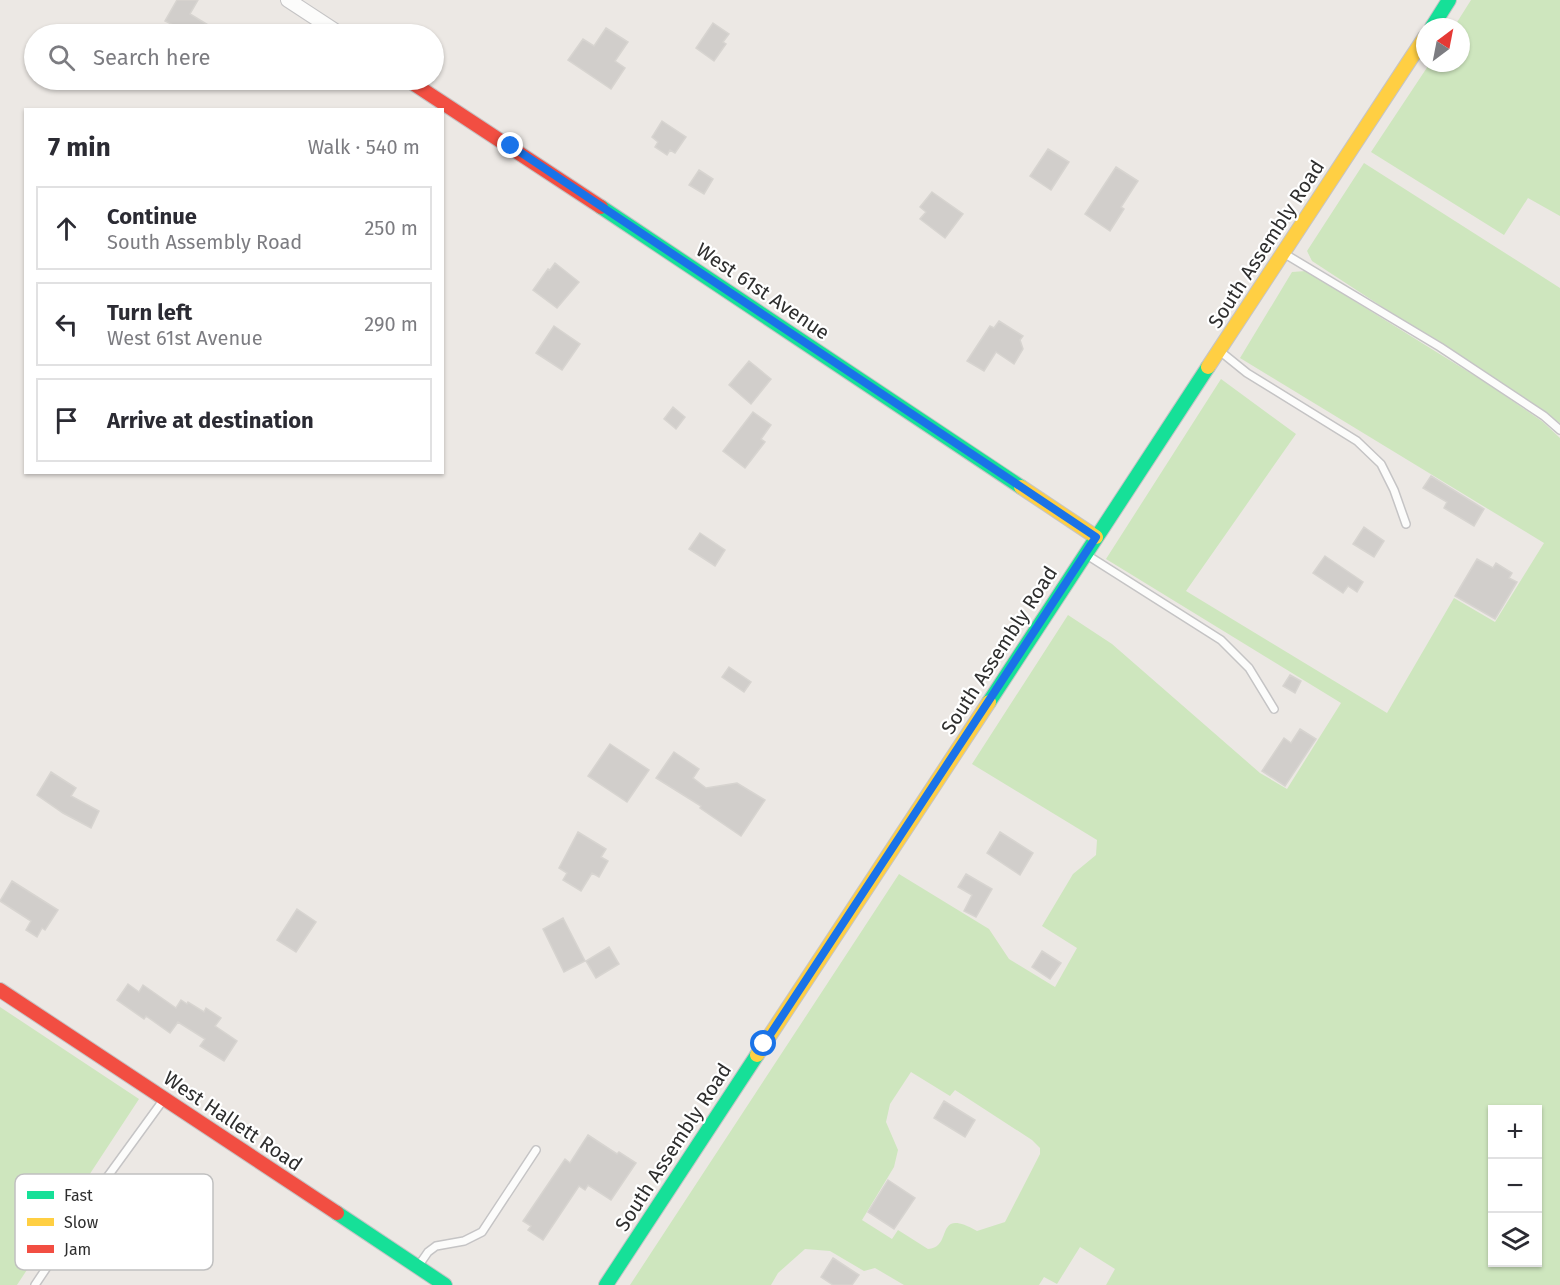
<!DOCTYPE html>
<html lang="en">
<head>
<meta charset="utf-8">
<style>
  :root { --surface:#fff; --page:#f7f7f7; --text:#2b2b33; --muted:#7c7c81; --line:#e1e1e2 }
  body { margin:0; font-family:"Fira Sans",sans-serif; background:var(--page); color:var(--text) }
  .controls { position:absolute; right:18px; bottom:18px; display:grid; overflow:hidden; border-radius:0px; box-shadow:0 2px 4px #0004 }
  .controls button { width:54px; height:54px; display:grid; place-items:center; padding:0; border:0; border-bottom:2px solid var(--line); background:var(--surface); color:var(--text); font:30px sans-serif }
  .compass { position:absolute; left:1416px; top:18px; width:54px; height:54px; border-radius:50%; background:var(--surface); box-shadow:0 2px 4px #0004; rotate:32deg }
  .stop { position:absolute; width:18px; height:18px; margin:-14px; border:4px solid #1a73e8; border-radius:50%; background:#fff }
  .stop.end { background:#1a73e8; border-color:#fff; box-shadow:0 2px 6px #0008 }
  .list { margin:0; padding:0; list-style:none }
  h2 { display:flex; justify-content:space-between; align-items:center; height:78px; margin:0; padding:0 24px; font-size:26px }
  h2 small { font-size:20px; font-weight:400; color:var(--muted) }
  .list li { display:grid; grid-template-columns:39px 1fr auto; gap:18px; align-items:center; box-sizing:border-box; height:84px; margin:0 12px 12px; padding:0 12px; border:2px solid var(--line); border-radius:0px }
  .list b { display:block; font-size:22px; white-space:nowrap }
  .list p { margin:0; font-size:20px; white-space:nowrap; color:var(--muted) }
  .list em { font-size:20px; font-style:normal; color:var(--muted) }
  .icon { flex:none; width:33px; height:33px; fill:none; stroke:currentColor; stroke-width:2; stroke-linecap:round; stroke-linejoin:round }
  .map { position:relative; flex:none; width:1560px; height:1285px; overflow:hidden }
  .search { position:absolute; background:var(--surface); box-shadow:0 2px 4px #0004; left:24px; top:24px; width:420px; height:66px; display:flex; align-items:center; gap:15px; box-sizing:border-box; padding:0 21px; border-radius:33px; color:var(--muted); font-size:22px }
  .panel { position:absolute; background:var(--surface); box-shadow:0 2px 4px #0004; left:24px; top:108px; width:420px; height:366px; border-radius:0px }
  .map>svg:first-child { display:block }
  .green { fill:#cee6be; fill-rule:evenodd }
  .building { fill:#d1cecb; stroke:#d7d4d0; stroke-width:1.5 }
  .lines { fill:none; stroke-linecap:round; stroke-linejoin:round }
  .lane-casing { stroke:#c5c4c5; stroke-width:10 }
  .street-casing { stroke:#c5c4c5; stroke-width:16 }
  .fast-casing { stroke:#c5c4c5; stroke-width:16 }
  .slow-casing { stroke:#c5c4c5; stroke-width:16 }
  .jam-casing { stroke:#c5c4c5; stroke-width:16 }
  .lane { stroke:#fcfcfb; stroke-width:7 }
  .street { stroke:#fcfcfb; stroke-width:14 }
  .fast { stroke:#16e098; stroke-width:14 }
  .slow { stroke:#ffcf43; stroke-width:14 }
  .jam { stroke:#f24e42; stroke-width:14 }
  .route { stroke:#1a73e8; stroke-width:8 }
  .labels { text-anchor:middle; stroke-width:4.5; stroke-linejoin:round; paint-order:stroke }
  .street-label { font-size:20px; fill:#2e2e2e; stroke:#fff }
  .key { fill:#fff; stroke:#c0c0c0; stroke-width:1.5 }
  .key-label { font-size:16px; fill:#2e2e2e }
</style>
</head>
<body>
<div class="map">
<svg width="1560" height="1285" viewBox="0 0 1560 1285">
  <rect width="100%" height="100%" fill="#ece8e4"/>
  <!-- green -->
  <path class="green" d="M1471,0H1560V216L1528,198L1504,235L1371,152L1430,63H1461V27H1454Z
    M1364,163L1560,288V423L1312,261L1307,251Z
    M1306,271L1488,384L1543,422L1560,438V1285H1106L1115,1269L1080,1247L1057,1284L1044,1277L1039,1285H904L875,1268L864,1271L830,1251L805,1249L778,1273L771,1285H630L899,874L989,929L1009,959L1055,987L1077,948L1042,926L1073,874L1096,855L1097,840L972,764L1068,615L1112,644L1260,773L1287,789L1341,703L1106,559L1221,379L1296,434L1186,591L1387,713L1454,598L1495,622L1544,543L1240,358L1292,272ZM911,1072L950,1096L955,1090L1032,1140L1040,1148V1154L1005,1222L977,1231C933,1206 954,1248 928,1249L898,1230L892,1239L862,1220L894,1167L898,1150L886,1122L890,1104ZM1492,1110H1538V1262H1492Z
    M0,1007L139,1099L17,1285H0Z"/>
  <!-- building -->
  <path class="building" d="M177,0H198L190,14L223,34H191L165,21Z
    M713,23L729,34L723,42L726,44L714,61L696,48Z
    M606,28L628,42L615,61L625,68L611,89L568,60L583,39L594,46Z
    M662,121L686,137L675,153L670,150L667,155L655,147L658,142L652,137Z
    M1048,149L1069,162L1051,190L1030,176Z
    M1116,167L1138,181L1121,207L1124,209L1110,231L1085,214Z
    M699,170L713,179L704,194L689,185Z
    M932,192L963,214L945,238L920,219L926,212L920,207Z
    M555,263L579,282L557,308L533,290L548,269L550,270Z
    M999,321L1023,336L1020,340L1023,349L1014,364L996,352L984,371L967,361L990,326L994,328Z
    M554,326L580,344L562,370L536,353Z
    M749,361L771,379L751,404L729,385Z
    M673,407L685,417L676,429L664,419Z
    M753,412L771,425L761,439L765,442L745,468L723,451Z
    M1431,476L1484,509L1474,526L1444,508L1447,502L1423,488Z
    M1364,527L1384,541L1374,557L1353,544Z
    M700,533L725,550L715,566L689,549Z
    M1325,556L1363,582L1357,592L1348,586L1343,593L1313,573Z
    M1477,559L1493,568L1496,563L1512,573L1509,578L1517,582L1495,619L1455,596Z
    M729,667L751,682L744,692L722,677Z
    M1290,675L1301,681L1295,693L1283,686Z
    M1300,729L1316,739L1285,786L1262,771L1284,738L1291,743Z
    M610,744L649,770L627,802L588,776Z
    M674,752L699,769L693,778L706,788L737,783L765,800L741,836L700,808L701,806L656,778Z
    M51,772L76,788L71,796L99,811L91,828L63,813L37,795Z
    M578,832L606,849L601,857L608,861L599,877L592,873L581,891L563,880L567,873L559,868Z
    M1000,832L1033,853L1020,875L987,853Z
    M966,874L992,889L976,917L964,911L972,895L958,887Z
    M12,881L58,910L45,930L42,928L37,937L26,930L31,921L0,901Z
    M297,909L316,922L296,952L277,940Z
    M563,918L585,961L564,972L543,929Z
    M609,947L619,964L596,978L586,961Z
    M1042,951L1061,963L1050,979L1032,967Z
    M128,984L139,992L143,985L176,1008L181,1000L187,1004L188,1002L204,1012L206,1008L221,1018L215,1026L237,1041L224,1061L200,1046L205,1039L178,1022L170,1033L146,1016L144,1019L117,1000Z
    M944,1101L975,1120L965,1137L934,1118Z
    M588,1135L617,1154L619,1152L636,1163L611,1200L588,1185L585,1190L579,1186L543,1240L528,1230L531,1226L523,1221L565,1159L570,1163Z
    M888,1180L915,1198L894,1229L868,1212Z
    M833,1258L859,1275L852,1285H833L821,1277Z"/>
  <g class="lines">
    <!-- lane casing -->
    <g class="lane-casing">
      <path id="lane" d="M1285,254L1440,347L1544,416L1560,430
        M1221,352L1247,373L1357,441L1381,464L1394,490L1406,524
        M1087,555L1221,640L1249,668L1274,709
        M419,1265L428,1252L436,1246L464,1241L482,1232L536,1150
        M35,1285L108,1176L164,1099"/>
    </g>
    <!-- street casing -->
    <g class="street-casing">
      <path id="street" d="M288,0L340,34"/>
    </g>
    <!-- fast casing -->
    <g class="fast-casing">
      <path id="fast" d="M1432,27L1449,0
        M601,207L1021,487
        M989,702L1208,367
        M337,1213L445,1285
        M606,1285L757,1055"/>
    </g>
    <!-- slow casing -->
    <g class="slow-casing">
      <path id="slow" d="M1208,367L1425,37
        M1021,487L1096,537
        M757,1055L989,702"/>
    </g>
    <!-- jam casing -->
    <g class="jam-casing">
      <path id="jam" d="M408,80L601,207
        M0,990L337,1213"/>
    </g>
    <!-- lane -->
    <use href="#lane" class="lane"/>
    <!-- street -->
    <use href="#street" class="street"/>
    <!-- fast -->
    <use href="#fast" class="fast"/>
    <!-- slow -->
    <use href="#slow" class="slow"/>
    <!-- jam -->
    <use href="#jam" class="jam"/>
  </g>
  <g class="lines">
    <!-- route -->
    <path class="route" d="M511,146L1096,537L764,1044"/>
  </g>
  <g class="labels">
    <!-- street labels -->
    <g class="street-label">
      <text transform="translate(1266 244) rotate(-57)" y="7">South Assembly Road</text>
      <text transform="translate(763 291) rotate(34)" y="7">West 61st Avenue</text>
      <text transform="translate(999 650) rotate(-57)" y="7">South Assembly Road</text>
      <text transform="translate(233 1121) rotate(34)" y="7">West Hallett Road</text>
      <text transform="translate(673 1147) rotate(-57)" y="7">South Assembly Road</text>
    </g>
  </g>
  <!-- legend -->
  <rect x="15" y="1174" width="198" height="96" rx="9" class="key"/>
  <rect x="27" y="1191" width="27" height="8" fill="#16e098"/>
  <rect x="27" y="1218" width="27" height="8" fill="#ffcf43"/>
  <rect x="27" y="1245" width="27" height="8" fill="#f24e42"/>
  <g class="key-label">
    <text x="64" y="1201">Fast</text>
    <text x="64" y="1228">Slow</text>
    <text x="64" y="1255">Jam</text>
  </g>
</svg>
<div class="controls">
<button>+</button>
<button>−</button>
<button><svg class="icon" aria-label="layers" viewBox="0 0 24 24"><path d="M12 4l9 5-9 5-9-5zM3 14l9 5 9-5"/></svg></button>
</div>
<svg class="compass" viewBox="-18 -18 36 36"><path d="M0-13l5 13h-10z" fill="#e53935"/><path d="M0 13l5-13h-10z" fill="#7c7c81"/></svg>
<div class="stop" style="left:764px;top:1044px"></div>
<div class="stop end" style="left:511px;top:146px"></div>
<div class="search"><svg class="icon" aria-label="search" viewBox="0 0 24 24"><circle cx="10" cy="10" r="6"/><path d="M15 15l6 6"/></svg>Search here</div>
<section class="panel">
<h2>7 min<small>Walk · 540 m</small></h2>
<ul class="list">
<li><svg class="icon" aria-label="ahead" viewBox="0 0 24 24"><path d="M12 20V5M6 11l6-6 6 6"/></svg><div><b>Continue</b><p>South Assembly Road</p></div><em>250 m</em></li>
<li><svg class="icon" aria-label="left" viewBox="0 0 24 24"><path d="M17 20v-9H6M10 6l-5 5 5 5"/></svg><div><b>Turn left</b><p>West 61st Avenue</p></div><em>290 m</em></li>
<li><svg class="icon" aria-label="arrive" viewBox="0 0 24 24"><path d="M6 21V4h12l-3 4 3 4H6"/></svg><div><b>Arrive at destination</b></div></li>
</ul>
</section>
</div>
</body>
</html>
